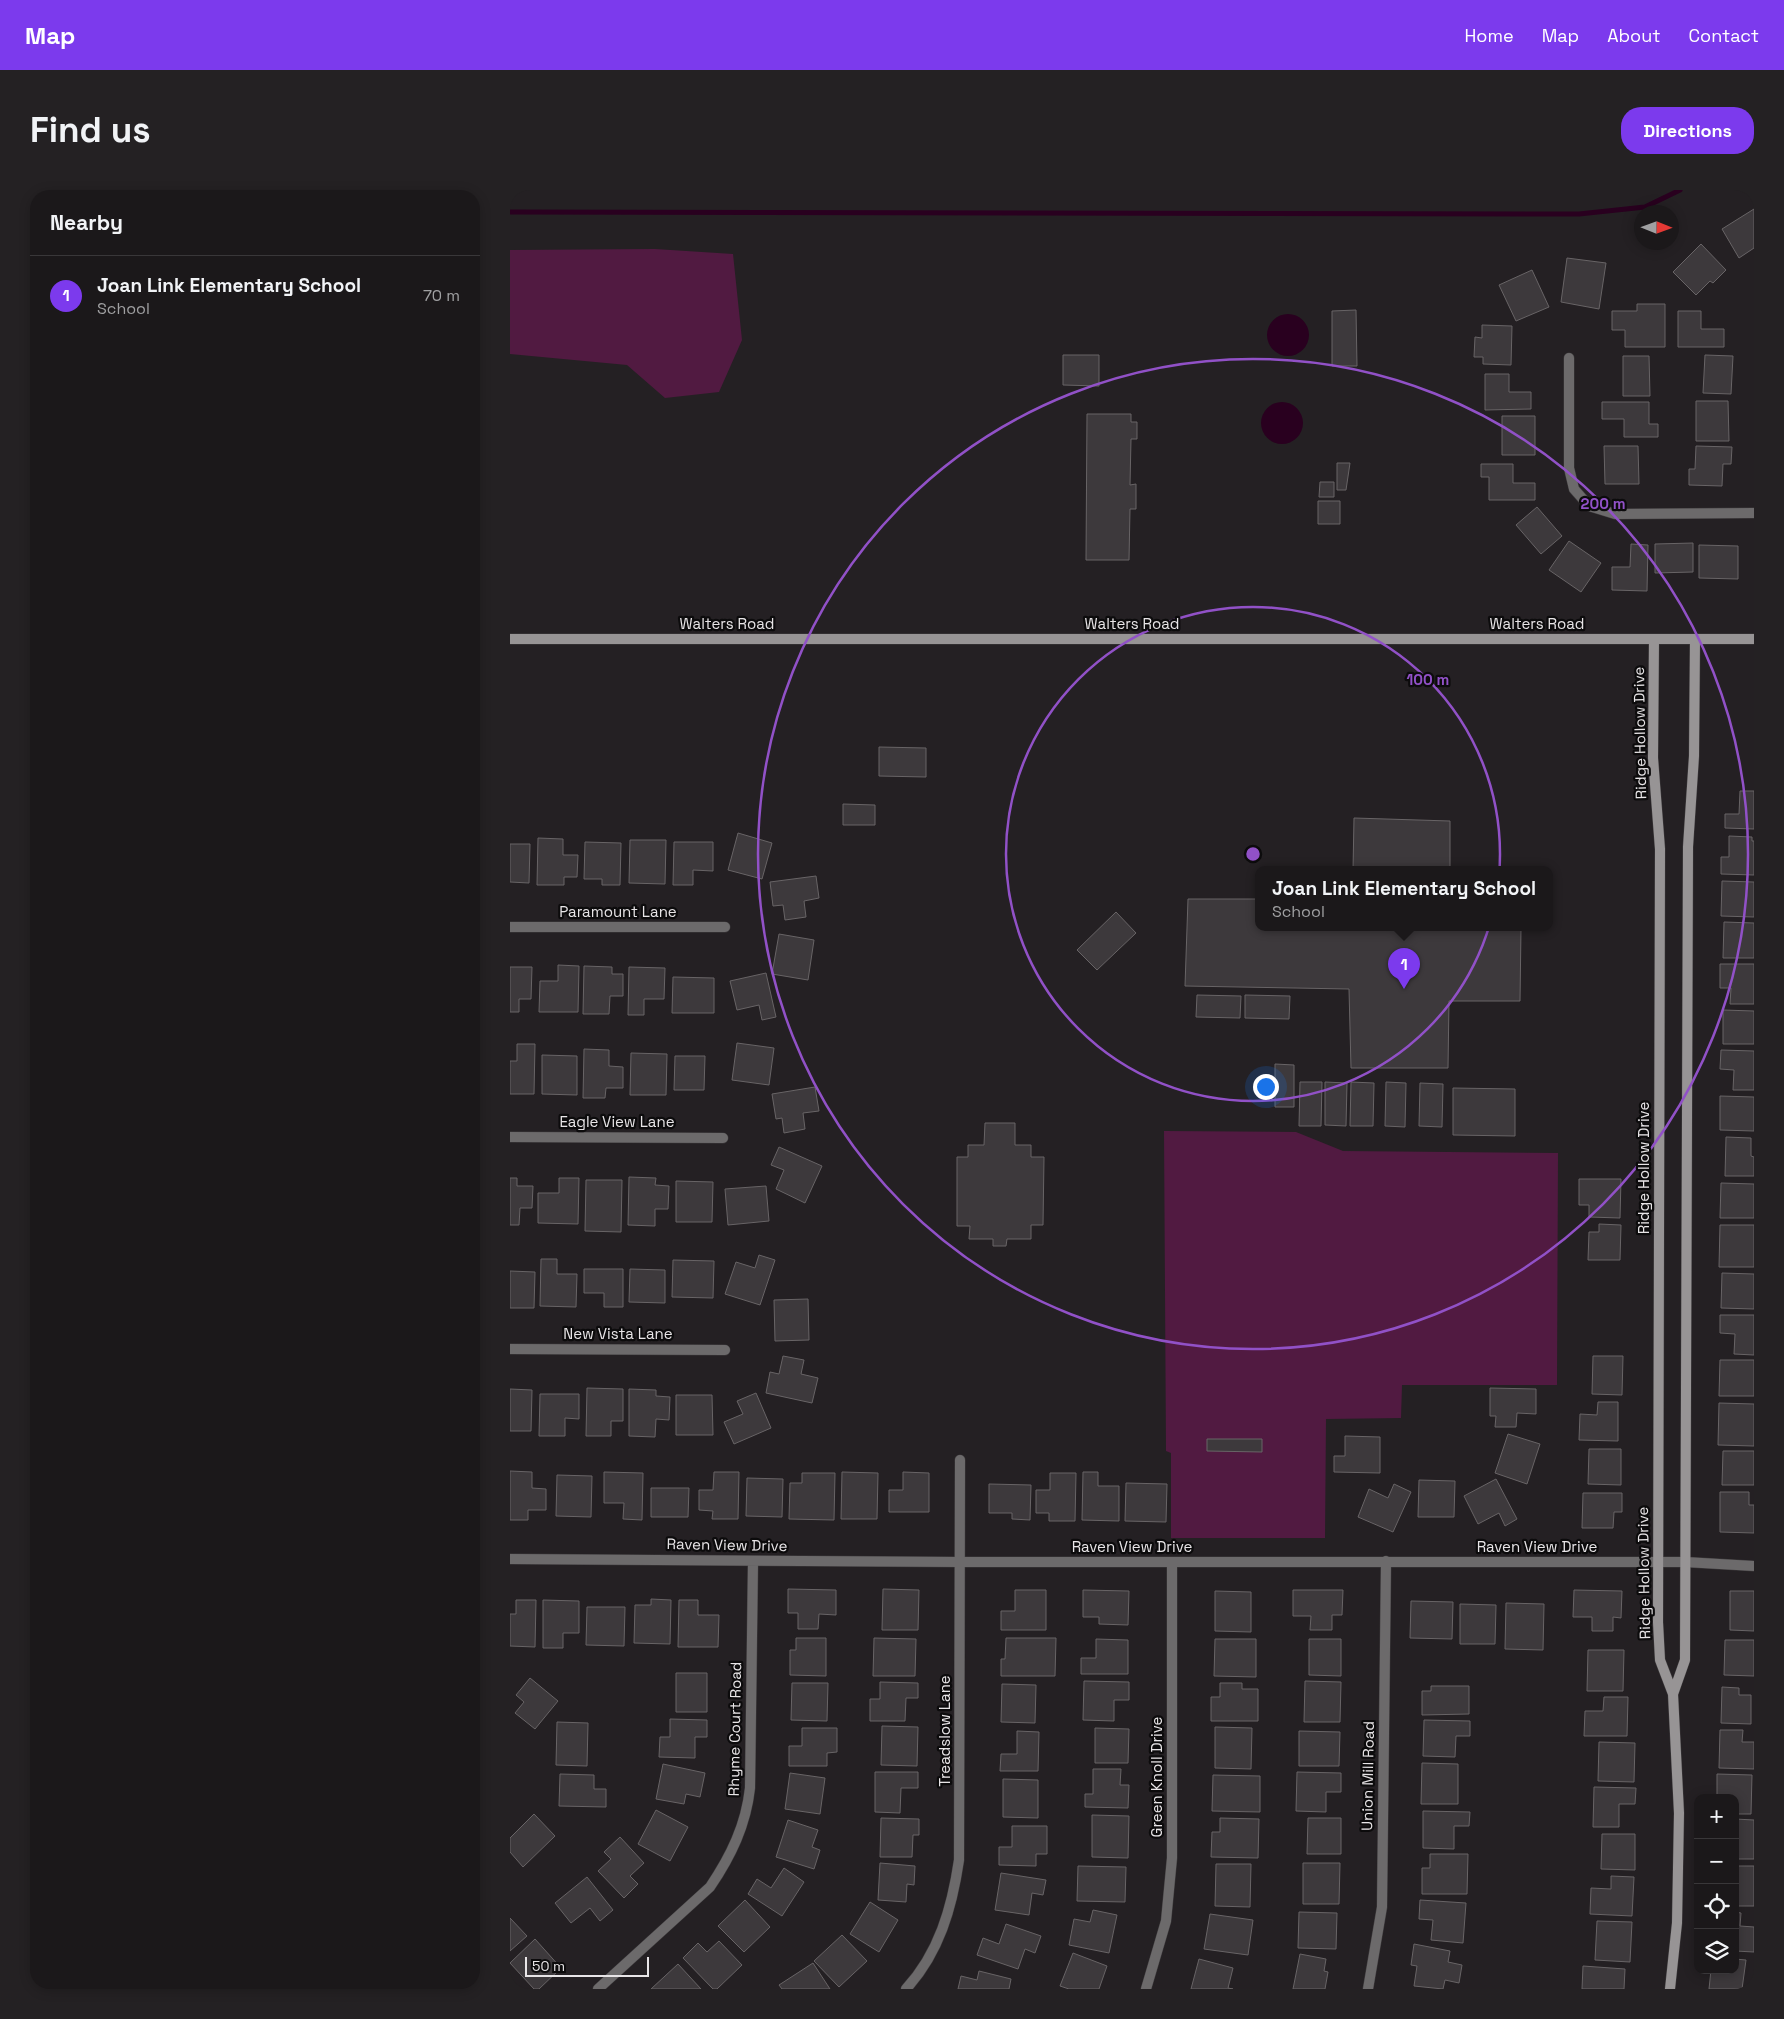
<!DOCTYPE html>
<html lang="en">
<head>
<meta charset="utf-8">
<style>
  :root { --surface:#1b181a; --page:#242123; --text:#f1f3f6; --muted:#a0a0a2; --line:#393739; --accent:#7c3aed }
  body { margin:0; font-family:"Space Grotesk",sans-serif; background:var(--page); color:var(--text) }
  .controls { position:absolute; right:15px; bottom:15px; display:grid; overflow:hidden; border-radius:10px; box-shadow:0 2px 12px #0003 }
  .controls button { width:45px; height:45px; display:grid; place-items:center; padding:0; border:0; border-bottom:1px solid var(--line); background:var(--surface); color:var(--text); font:25px sans-serif }
  .compass { position:absolute; left:1124px; top:15px; width:45px; height:45px; border-radius:50%; background:var(--surface); box-shadow:0 2px 12px #0003; rotate:91deg }
  .scale { position:absolute; left:15px; bottom:12px; width:124px; box-sizing:border-box; padding-left:5px; border:2px solid #e8e5e7; border-top:0; font-size:14px; line-height:18px; white-space:nowrap; color:#e8e5e7; -webkit-text-stroke:4px #0c0b0c; paint-order:stroke }
  .you { position:absolute; left:755px; top:896px; width:18px; height:18px; margin:-12px; border:4px solid #fff; border-radius:50%; background:#1a73e8; box-shadow:0 0 0 8px #1a73e833 }
  .badge { display:grid; place-items:center; width:32px; height:32px; border-radius:50%; background:var(--accent); color:#fff; font-size:16px; font-weight:700 }
  .pin { position:absolute; translate:-50% -41px; filter:drop-shadow(0 1px 2px #0008) }
  .pin::after { content:''; position:absolute; top:26px; width:18px; height:15px; background:inherit; clip-path:polygon(0 0,100% 0,50% 100%) }
  .popup { position:absolute; left:745px; top:676px; width:298px; height:65px; box-sizing:border-box; display:grid; place-content:center; border-radius:10px; background:var(--surface); filter:drop-shadow(0 1px 4px #0005); font-size:16px; white-space:nowrap; color:var(--muted) }
  .popup b { font-size:19px; color:var(--text) }
  .popup::after { content:''; position:absolute; left:50%; top:100%; margin-left:-10px; border:10px solid transparent; border-top-color:var(--surface) }
  .list { margin:0; padding:0; list-style:none }
  h2 { display:flex; justify-content:space-between; align-items:center; height:65px; margin:0; padding:0 20px; font-size:21px }
  h2 small { font-size:16px; font-weight:400; color:var(--muted) }
  .list li { display:grid; grid-template-columns:32px 1fr auto; gap:15px; align-items:center; box-sizing:border-box; height:80px; padding:0 20px; border-top:1px solid var(--line) }
  .list b { display:block; font-size:19px; white-space:nowrap }
  .list p { margin:0; font-size:16px; white-space:nowrap; color:var(--muted) }
  .list em { font-size:16px; font-style:normal; color:var(--muted) }
  .icon { flex:none; width:28px; height:28px; fill:none; stroke:currentColor; stroke-width:2; stroke-linecap:round; stroke-linejoin:round }
  .map { position:relative; flex:none; width:1244px; height:1799px; overflow:hidden; border-radius:20px }
  header { display:flex; align-items:center; gap:30px; box-sizing:border-box; height:70px; padding:0 25px; background:var(--accent); color:#fff }
  header strong { font-size:24px }
  nav { display:flex; gap:28px; margin-inline-start:auto; font-size:18px }
  .intro { display:flex; align-items:center; justify-content:space-between; box-sizing:border-box; height:120px; padding:0 30px }
  h1 { margin:0; font-size:35px }
  .button { padding:12px 22px; border-radius:20px; background:var(--accent); color:#fff; font-size:18px; font-weight:700 }
  main { display:flex; gap:30px; padding:0 30px }
  aside { flex:1; background:var(--surface); border-radius:20px; box-shadow:0 2px 12px #0003 }
  .map>svg:first-child { display:block }
  .green { fill:#511a41 }
  .water { fill:#29001f }
  .lines { fill:none; stroke-linecap:round; stroke-linejoin:round }
  .stream { stroke:#29001f; stroke-width:5 }
  .building { fill:#3d393c; stroke:#686466 }
  .street-casing { stroke:#3f3c3e; stroke-width:11 }
  .secondary-casing { stroke:#3f3c3e; stroke-width:11 }
  .street { stroke:#6c6a6b; stroke-width:10 }
  .secondary { stroke:#979495; stroke-width:10 }
  .ring { fill:none; stroke:#9151c7; stroke-width:2.5 }
  .labels { text-anchor:middle; stroke-width:4.5; stroke-linejoin:round; paint-order:stroke }
  .street-label { font-size:15px; fill:#e8e5e7; stroke:#0c0b0c }
  .centre { fill:#9151c7; stroke:#0c0b0c; stroke-width:2.5 }
  .ring-label { font-size:15px; text-anchor:middle; font-weight:bold; fill:#9151c7; stroke:#0c0b0c; stroke-width:4.5; stroke-linejoin:round; paint-order:stroke }
</style>
</head>
<body>
<header>
<strong>Map</strong>
<nav><a>Home</a><a>Map</a><a>About</a><a>Contact</a></nav>
</header>
<div class="intro"><h1>Find us</h1><a class="button">Directions</a></div>
<main>
<aside>
<h2>Nearby<small></small></h2>
<ul class="list">
<li><span class="badge">1</span><div><b>Joan Link Elementary School</b><p>School</p></div><em>70 m</em></li>
</ul>
</aside>
<div class="map">
<svg width="1244" height="1799" viewBox="0 0 1244 1799">
  <rect width="100%" height="100%" fill="#242023"/>
  <!-- green -->
  <path class="green" d="M145,59L223,64L232,150L209,202L155,208L117,175L0,164V60Z
    M654,941L786,942L833,961L1048,963L1047,1195H892L891,1228L816,1229L815,1348H661V1263L656,1261Z"/>
  <!-- water -->
  <path class="water" d="M757 145a21 21 0 1 1 42 0a21 21 0 1 1-42 0Z
    M751 233a21 21 0 1 1 42 0a21 21 0 1 1-42 0Z"/>
  <g class="lines">
    <!-- stream -->
    <path class="stream" d="M0,22L1069,24L1135,17L1170,0"/>
  </g>
  <!-- building -->
  <path class="building" d="M1244,19V58L1229,68L1212,39Z
    M1191,54L1216,80L1203,93L1200,91L1186,105L1163,82Z
    M1057,68L1096,73L1089,119L1051,112Z
    M1022,80L1039,117L1006,131L989,95Z
    M1127,114H1155V157H1115V140H1102V121H1127Z
    M846,120L847,176H822V121Z
    M1168,121H1191V139H1214V157H1168Z
    M972,135L1002,136L1001,175L973,174V167H964L965,147L972,148Z
    M553,165H589V196L553,195Z
    M1195,165L1223,166L1221,204L1193,203Z
    M1113,166H1139L1140,206H1113Z
    M975,184H999V202H1021V219L975,220Z
    M1186,211H1218L1219,251H1186Z
    M1092,212H1139V234H1148V247H1114V229H1092Z
    M577,224H621V232H627V249H621L620,295L626,294V319H620L619,370H576Z
    M992,226H1025V265H992Z
    M1094,256H1128L1129,294H1095Z
    M1186,256L1222,257L1221,274H1213L1212,296L1179,295V279H1185Z
    M827,273H840L836,300H827Z
    M971,274H1003V293H1025V310H979V287H971Z
    M810,292H824V307H809Z
    M808,311H830V334H808Z
    M1027,317L1052,346L1031,364L1006,335Z
    M1059,351L1091,373L1071,402L1039,380Z
    M1183,353V382L1145,383V354Z
    M1121,354L1138,355L1137,401L1102,400V377H1120Z
    M1189,355L1228,356V389L1189,388Z
    M369,557L416,558V587L369,586Z
    M1230,601H1244V639L1215,638V624H1229Z
    M333,614L365,615V635H333Z
    M844,628L940,631V680H843Z
    M228,643L262,653L252,689L218,680Z
    M1219,646L1242,647V651H1244V685L1211,684V667H1219Z
    M28,648L53,649V665H68L67,687H54V695H27Z
    M120,650H156L155,694L119,693Z
    M75,652L111,653L110,695H92V689H74Z
    M164,652H203V681L183,680V695H163Z
    M0,654H20L19,693L0,692Z
    M306,686L309,708L294,711L296,727L275,730L273,715L263,716L260,692Z
    M1212,691L1244,692V727L1211,726Z
    M678,709H749V738H1011L1010,811H939L938,878H841L839,799L675,796Z
    M606,722L626,743L587,780L567,760Z
    M1214,732L1244,733V768H1213Z
    M269,744L304,750L298,790L262,784Z
    M1210,774H1244V814H1220L1221,798H1210Z
    M48,775L69,776L68,822H29L30,791H48Z
    M74,776L102,777V784H113V806H100L99,824H73Z
    M0,777H22L21,809H9V822H0Z
    M119,777L155,778L154,809H134V825H118Z
    M256,783L266,827L252,830L249,815L227,820L220,791Z
    M163,787L204,788V823H162Z
    M687,805L731,806L730,828L686,827Z
    M735,805L780,806L779,829L735,828Z
    M1213,820L1244,821V854H1213Z
    M227,853L264,858L259,895L222,890Z
    M7,854H25L24,904H0V871H7Z
    M74,859L99,860V876L113,877V898H96L95,908H73Z
    M1211,860L1244,861V900H1223L1224,880L1210,879Z
    M121,863L157,864L156,905H120Z
    M32,865L67,866V905L32,904Z
    M165,866H195L194,900H164Z
    M765,874L784,875V917H765Z
    M790,892H812L811,936H789Z
    M815,892L837,893L836,936L815,935Z
    M841,892L864,893L863,936H840Z
    M876,892L896,893L895,937L875,936Z
    M910,893L933,894L932,937L909,936Z
    M305,897L309,921L293,923L295,939L274,943L272,928L266,929L262,904Z
    M943,898L1005,899V946L943,945Z
    M1210,906L1244,907V941L1210,940Z
    M475,933H505V955H521V967H534L533,1035H521V1049H497L496,1056H483V1049H459L460,1036H447V967H458V955H474Z
    M1216,947L1241,948V966L1244,967V986H1215Z
    M269,957L312,976L295,1013L266,999L274,980L261,975Z
    M119,987L146,988L145,995L159,996L158,1019H145V1036L118,1035Z
    M0,988H7V996H23L22,1018H10L9,1035H0Z
    M49,988H69L68,1034L28,1033V1003H49Z
    M1069,989H1111L1110,1028L1079,1027V1015H1069Z
    M76,990H112L111,1042L75,1041Z
    M166,991L203,992L202,1032H166Z
    M1211,993L1244,994V1028H1210Z
    M256,996L259,1031L218,1035L215,999Z
    M1089,1034L1111,1035L1110,1070H1078L1079,1042H1089Z
    M1210,1035H1244V1077H1209Z
    M249,1065L265,1070L250,1115L215,1104L226,1072L245,1078Z
    M31,1069H47V1084H67L66,1117L30,1116Z
    M163,1070L204,1071L203,1108L162,1107Z
    M74,1079H113V1117H94V1103H74Z
    M120,1079L155,1080V1113L119,1112Z
    M0,1081L25,1082L24,1118H0Z
    M1212,1083L1244,1084V1119L1211,1118Z
    M298,1109L299,1150L265,1151L264,1110Z
    M1210,1125H1244V1165L1224,1164L1225,1144L1210,1143Z
    M273,1166L294,1170L291,1184L308,1188L302,1213L256,1203L260,1182L269,1184Z
    M1083,1166H1113L1112,1205L1082,1204Z
    M1210,1170H1244V1206H1209Z
    M77,1198L113,1199V1231H101V1246H76Z
    M980,1198L1026,1199V1224L1007,1223L1006,1237H985L986,1226H980Z
    M0,1199L22,1200L21,1241H0Z
    M119,1199L146,1200V1206L160,1207L159,1230L146,1229L145,1247L119,1246Z
    M246,1203L261,1238L224,1254L214,1232L233,1224L227,1211Z
    M30,1204H69V1229L55,1228V1246H29Z
    M166,1205H202L203,1245H166Z
    M1088,1212H1108V1251L1069,1250L1070,1224L1087,1225Z
    M1209,1213L1244,1214V1256L1208,1255Z
    M998,1244L1030,1254L1017,1294L985,1283Z
    M835,1246L870,1247V1283L824,1282V1266H835Z
    M697,1249H752V1262L697,1261Z
    M1079,1259H1111V1295L1078,1294Z
    M1213,1261H1244V1295H1212Z
    M0,1281L22,1282V1298L36,1299V1320H18V1330H0Z
    M94,1282L133,1283L132,1330L113,1329L114,1313H94Z
    M204,1282H229L228,1329H202L203,1321L189,1320V1300H203Z
    M332,1282L368,1283L367,1329H331Z
    M393,1282L419,1283V1322H379V1300H393Z
    M573,1282H588V1296H609V1331L572,1330Z
    M292,1283H325L324,1330L279,1329L280,1293H292Z
    M540,1283H566L565,1331H539V1323H526V1300H540Z
    M47,1285L82,1286L81,1327L46,1326Z
    M237,1288L273,1289L272,1327L236,1326Z
    M986,1289L1007,1329L995,1336L989,1323L968,1334L954,1306Z
    M909,1290L945,1291L944,1327H908Z
    M616,1293L657,1294L656,1332L615,1331Z
    M479,1294L521,1295L520,1330L502,1329V1323H479Z
    M884,1294L901,1302L883,1342L848,1327L859,1299L878,1308Z
    M141,1298H179L178,1327H141Z
    M1210,1302H1239V1315H1244V1343L1210,1342Z
    M1073,1303H1112V1322H1104L1103,1338H1072Z
    M278,1399L326,1400V1425L309,1424L308,1439H288V1423H278Z
    M373,1399L409,1400L408,1440H372Z
    M505,1400H536V1440H491V1421H505Z
    M573,1400L619,1401L618,1435L589,1434V1427H573Z
    M783,1400H833L832,1425H822V1440H800L801,1426H783Z
    M1064,1400L1112,1401L1111,1428L1103,1427V1441H1082V1427H1063Z
    M705,1401L741,1402V1442L705,1441Z
    M1220,1401H1244V1441L1220,1440Z
    M141,1409L161,1410L160,1454L124,1453L125,1415H141Z
    M6,1410H26L25,1457L0,1456V1424H6Z
    M33,1410L69,1411V1443H53V1458H33Z
    M169,1410H188V1425H209L208,1457H168Z
    M901,1411L943,1412L942,1449L900,1448Z
    M996,1413L1034,1414L1033,1460L995,1459Z
    M950,1414L986,1415L985,1454H950Z
    M77,1417H115L114,1456L76,1455Z
    M286,1448H316V1486L280,1485V1460H286Z
    M364,1448L406,1449L405,1486H363Z
    M496,1448H546L545,1486H491V1469H495Z
    M586,1449L618,1450V1484H571V1468H586Z
    M705,1449H746V1487L704,1486Z
    M799,1449H831V1486L799,1485Z
    M1215,1450H1244V1486L1214,1485Z
    M1078,1460H1114L1113,1501H1077Z
    M166,1483H197V1522H166Z
    M20,1488L48,1511L25,1539L5,1523L14,1512L6,1505Z
    M574,1491L619,1492V1510H604V1531L573,1530Z
    M795,1491L831,1492L830,1532H794Z
    M370,1492L408,1493V1508H396L395,1531H360V1509H370Z
    M282,1493H318L317,1531L281,1530Z
    M710,1493H732V1499H748V1531H701V1507H710Z
    M492,1494L526,1495L525,1533L491,1532Z
    M921,1496H959V1524L912,1525V1501H921Z
    M1212,1497L1229,1498V1505H1241V1534L1211,1533Z
    M1094,1507H1118L1117,1546H1074L1075,1521H1093Z
    M160,1529L197,1530V1547H185V1568L149,1567L150,1547H160Z
    M914,1530L960,1531V1546H946L945,1567L913,1566Z
    M47,1532L78,1533L77,1576L46,1575Z
    M372,1536L408,1537L407,1576L371,1575Z
    M705,1537L742,1538L741,1579L705,1578Z
    M292,1538H327V1562L317,1563V1576H279V1556H292Z
    M585,1538L619,1539L618,1573H585Z
    M1210,1540H1233L1232,1552H1244V1579L1209,1578Z
    M507,1541L529,1542L528,1581H490L491,1564H507Z
    M789,1541L830,1542L829,1576H789Z
    M1089,1552L1125,1553L1124,1592L1088,1591Z
    M912,1573L948,1574V1614H911Z
    M153,1574L195,1583L190,1607L176,1604L174,1614L146,1609Z
    M583,1579H611L610,1595H619L618,1618L575,1617V1604H583Z
    M365,1582H408V1598H391L390,1623L365,1622Z
    M787,1582L831,1583V1602H816V1622L786,1621Z
    M280,1583L315,1588L310,1624L275,1619Z
    M50,1584L84,1585V1599H96V1617L49,1616Z
    M1207,1584L1242,1585L1241,1624H1225V1608H1207Z
    M703,1585L750,1586V1622L702,1621Z
    M493,1589L528,1590V1628L493,1627Z
    M1084,1597L1126,1598L1125,1614H1109V1637H1083Z
    M146,1620L178,1637L160,1671L128,1654Z
    M913,1621L960,1622L959,1636H944V1659L913,1658Z
    M24,1624L45,1646L13,1677L0,1662V1648Z
    M582,1625L619,1626L618,1668L582,1667Z
    M371,1628L409,1629V1645H403L402,1667H370Z
    M710,1628L749,1629L748,1668L701,1667L702,1642H710Z
    M798,1628H831V1664H797Z
    M1225,1629L1244,1630V1669H1225Z
    M278,1630L308,1640L302,1657L310,1660L304,1679L266,1667Z
    M502,1636H537V1664H526V1676L489,1675V1657H502Z
    M1092,1644H1125V1680L1091,1679Z
    M110,1647L134,1673L120,1686L128,1694L114,1708L88,1681L101,1669L94,1662Z
    M920,1664H958L957,1704H912V1678H920Z
    M370,1673L405,1676L404,1695L397,1694L396,1712L368,1710Z
    M793,1673H830L829,1714H793Z
    M706,1674H741L740,1717L705,1716Z
    M568,1676L616,1677L615,1712L567,1711Z
    M1225,1676H1244V1716H1225Z
    M274,1678L294,1692L272,1726L238,1704L247,1689L261,1698Z
    M491,1683L536,1690L533,1705L522,1703L519,1725L485,1720Z
    M1101,1686L1124,1687L1122,1726L1080,1724L1081,1698L1101,1699Z
    M77,1687L103,1720L90,1731L80,1718L61,1733L45,1713Z
    M235,1710L260,1737L234,1762L208,1736Z
    M910,1710L956,1713L953,1753L921,1750L923,1730L909,1729Z
    M360,1712L388,1730L369,1762L340,1744Z
    M583,1720L607,1725L599,1763L559,1755L564,1729L580,1732Z
    M789,1722L827,1723L826,1759L788,1758Z
    M1225,1722L1231,1723L1230,1736L1244,1737V1762L1225,1761Z
    M700,1724L743,1730L738,1765L694,1759Z
    M0,1728L17,1746L0,1761Z
    M1087,1731L1122,1732L1120,1772L1085,1770Z
    M496,1734L531,1746L525,1763L515,1759L508,1779L467,1765L473,1748L489,1754Z
    M332,1745L357,1771L329,1797L304,1771Z
    M25,1749L51,1778L29,1799H24L0,1773Z
    M209,1751L232,1775L207,1799H203L173,1768L188,1753L197,1762Z
    M904,1754L940,1761L938,1772L952,1775L949,1793L935,1790L933,1799L904,1796L907,1776L901,1775Z
    M563,1763L597,1776L589,1799H559L550,1796Z
    M790,1764L816,1769L814,1781L818,1782L815,1799H783Z
    M689,1769L723,1778L718,1798L723,1799H681Z
    M1225,1769L1236,1770L1232,1799H1199L1201,1780H1225Z
    M303,1773L320,1799H272L269,1795Z
    M168,1774L191,1799H141Z
    M1073,1776L1115,1779L1114,1799H1072Z
    M469,1781L501,1789L499,1799H448L451,1786L467,1790Z"/>
  <g class="lines">
    <!-- street casing -->
    <g class="street-casing">
      <path id="street" d="M1059,168V278L1064,299L1079,316L1105,324L1244,323
        M0,737H215
        M0,947L213,948
        M0,1159L215,1160
        M0,1369L450,1372H1175L1244,1376
        M88,1799L200,1697C221,1666 236,1635 240,1598L243,1371
        M396,1799C429,1763 442,1718 449,1670L450,1270
        M636,1799L656,1731L662,1668V1372
        M858,1799L872,1717L876,1371"/>
    </g>
    <!-- secondary casing -->
    <g class="secondary-casing">
      <path id="secondary" d="M0,449H1244
        M1144,449L1143,568L1150,659L1148,1432L1150,1470L1163,1504L1169,1623L1167,1733L1160,1799
        M1163,1504L1175,1470L1178,657L1184,566L1185,449"/>
    </g>
    <!-- street -->
    <use href="#street" class="street"/>
    <!-- secondary -->
    <use href="#secondary" class="secondary"/>
  </g>
  <!-- distance rings -->
  <g class="ring">
    <circle cx="743" cy="664" r="247"/>
    <circle cx="743" cy="664" r="495"/>
  </g>
  <g class="labels">
    <!-- street labels -->
    <g class="street-label">
      <text x="217" y="439">Walters Road</text>
      <text x="622" y="439">Walters Road</text>
      <text x="1027" y="439">Walters Road</text>
      <text transform="translate(1130 543) rotate(-91)" y="5">Ridge Hollow Drive</text>
      <text x="108" y="727">Paramount Lane</text>
      <text x="107" y="937">Eagle View Lane</text>
      <text transform="translate(1134 978) rotate(-90)" y="5">Ridge Hollow Drive</text>
      <text x="108" y="1149">New Vista Lane</text>
      <text transform="translate(217 1355) rotate(1)" y="5">Raven View Drive</text>
      <text x="622" y="1362">Raven View Drive</text>
      <text x="1027" y="1362">Raven View Drive</text>
      <text transform="translate(1134 1383) rotate(-91)" y="5">Ridge Hollow Drive</text>
      <text transform="translate(225 1539) rotate(-89)" y="5">Rhyme Court Road</text>
      <text transform="translate(435 1541) rotate(-90)" y="5">Treadslow Lane</text>
      <text transform="translate(858 1586) rotate(-89)" y="5">Union Mill Road</text>
      <text transform="translate(647 1587) rotate(-90)" y="5">Green Knoll Drive</text>
    </g>
  </g>
  <circle cx="743" cy="664" r="8" class="centre"/>
  <g class="ring-label">
    <text x="1093" y="319">200 m</text>
    <text x="918" y="495">100 m</text>
  </g>
</svg>
<div class="controls">
<button>+</button>
<button>−</button>
<button><svg class="icon" aria-label="locate" viewBox="0 0 24 24"><circle cx="12" cy="12" r="6"/><path d="M12 2v4M12 18v4M2 12h4M18 12h4"/></svg></button>
<button><svg class="icon" aria-label="layers" viewBox="0 0 24 24"><path d="M12 4l9 5-9 5-9-5zM3 14l9 5 9-5"/></svg></button>
</div>
<svg class="compass" viewBox="-18 -18 36 36"><path d="M0-13l5 13h-10z" fill="#e53935"/><path d="M0 13l5-13h-10z" fill="#a0a0a2"/></svg>
<div class="scale">50 m</div>
<div class="you"></div>
<div class="pin badge" style="left:894px;top:799px">1</div>
<div class="popup"><b>Joan Link Elementary School</b>School</div>
</div>
</main>
</body>
</html>
